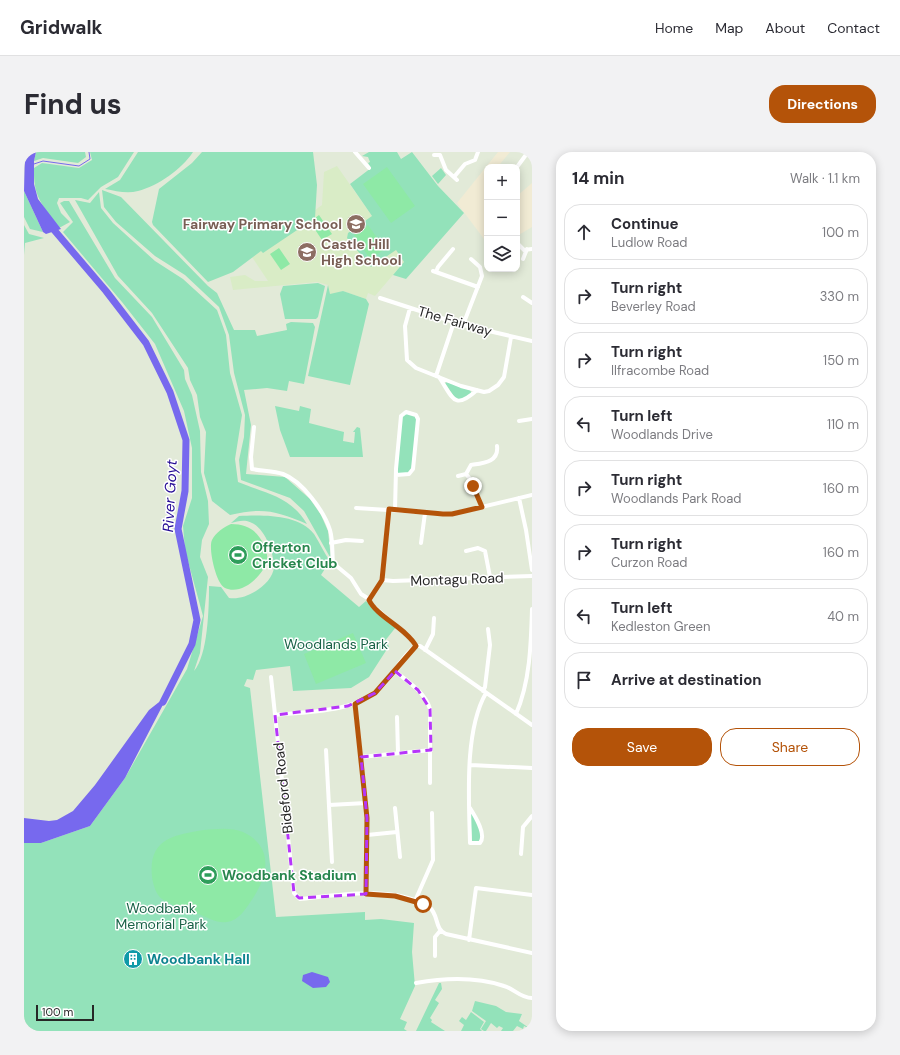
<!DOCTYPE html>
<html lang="en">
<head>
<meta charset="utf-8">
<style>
  :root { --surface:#fff; --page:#f2f2f3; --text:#2b2b33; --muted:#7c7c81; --line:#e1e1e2; --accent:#b45309 }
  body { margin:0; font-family:"DM Sans",sans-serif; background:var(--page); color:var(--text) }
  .controls { position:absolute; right:12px; top:12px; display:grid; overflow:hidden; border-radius:8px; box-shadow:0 2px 10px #0003 }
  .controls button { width:36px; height:36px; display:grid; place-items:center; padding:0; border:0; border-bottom:1px solid var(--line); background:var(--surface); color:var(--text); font:20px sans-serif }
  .scale { position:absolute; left:12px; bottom:10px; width:58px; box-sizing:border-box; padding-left:4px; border:2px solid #272727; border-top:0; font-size:11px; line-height:14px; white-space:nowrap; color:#272727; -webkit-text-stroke:3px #fff; paint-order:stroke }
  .stop { position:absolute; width:12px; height:12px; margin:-9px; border:3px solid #b45309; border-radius:50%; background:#fff }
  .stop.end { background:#b45309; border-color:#fff; box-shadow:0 1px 4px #0008 }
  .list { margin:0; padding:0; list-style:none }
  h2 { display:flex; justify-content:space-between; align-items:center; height:52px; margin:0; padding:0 16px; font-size:17px }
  h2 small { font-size:13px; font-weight:400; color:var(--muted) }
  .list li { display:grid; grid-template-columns:26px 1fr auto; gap:12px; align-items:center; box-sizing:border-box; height:56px; margin:0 8px 8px; padding:0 8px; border:1px solid var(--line); border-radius:16px }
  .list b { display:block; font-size:15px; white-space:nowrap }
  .list p { margin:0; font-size:13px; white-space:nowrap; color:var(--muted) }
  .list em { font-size:13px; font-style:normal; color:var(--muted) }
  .actions { display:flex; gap:8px; padding:12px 16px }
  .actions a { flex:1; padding:9px 0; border:1px solid var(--accent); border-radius:16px; text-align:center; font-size:14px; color:var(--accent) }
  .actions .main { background:var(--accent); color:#fff }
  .icon { flex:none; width:22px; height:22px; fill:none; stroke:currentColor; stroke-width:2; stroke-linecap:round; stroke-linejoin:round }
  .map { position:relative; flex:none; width:508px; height:879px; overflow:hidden; border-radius:16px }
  header { display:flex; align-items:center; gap:24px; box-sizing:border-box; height:56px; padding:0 20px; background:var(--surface); border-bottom:1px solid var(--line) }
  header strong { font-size:19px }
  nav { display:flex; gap:22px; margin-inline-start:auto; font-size:14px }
  .intro { display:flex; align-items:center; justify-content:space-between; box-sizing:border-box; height:96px; padding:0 24px }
  h1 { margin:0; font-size:28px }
  .button { padding:10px 18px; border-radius:16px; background:var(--accent); color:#fff; font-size:14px; font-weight:700 }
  main { display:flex; gap:24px; padding:0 24px }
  aside { flex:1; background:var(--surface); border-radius:16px; box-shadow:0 2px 10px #0003 }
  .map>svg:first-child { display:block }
  .education { fill:#d9ecc6 }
  .medical { fill:#f1ebd4 }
  .green { fill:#93e2ba }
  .pitch { fill:#8ee9a6 }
  .water { fill:#7769ee }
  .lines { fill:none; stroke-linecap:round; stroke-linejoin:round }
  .stream { stroke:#7769ee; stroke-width:1 }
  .river { stroke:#7769ee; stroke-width:7 }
  .street { stroke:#fff; stroke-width:4 }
  .route { stroke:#b45309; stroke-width:5 }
  .marked { fill:none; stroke:#b635fa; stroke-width:3; stroke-dasharray:8 5; stroke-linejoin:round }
  .labels { text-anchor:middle; stroke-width:3; stroke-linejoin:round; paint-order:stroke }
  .education-label { font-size:14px; font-weight:bold; fill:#785e54; stroke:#fff; text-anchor:end }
  .street-label { font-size:14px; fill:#272727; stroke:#fff }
  .leisure-label { font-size:14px; font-weight:bold; fill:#27864d; stroke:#fff; text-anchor:start }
  .park-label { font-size:14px; fill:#196247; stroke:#fff }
  .culture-label { font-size:14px; font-weight:bold; fill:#0d838f; stroke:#fff; text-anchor:start }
  .water-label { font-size:15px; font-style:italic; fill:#260d95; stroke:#fff }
</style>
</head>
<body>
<header>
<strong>Gridwalk</strong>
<nav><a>Home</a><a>Map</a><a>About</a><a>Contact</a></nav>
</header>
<div class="intro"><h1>Find us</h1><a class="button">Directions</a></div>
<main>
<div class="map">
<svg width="508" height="879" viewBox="0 0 508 879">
  <rect width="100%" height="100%" fill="#e2ead8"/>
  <!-- education -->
  <path class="education" d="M313,14L380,110L351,144L344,141L342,147L319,139L306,143L304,133L293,130L209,138L206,125L221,123L231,129H244L228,105L298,53L300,20Z"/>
  <!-- medical -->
  <path class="medical" d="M474,0H486L476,12L479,15H463V91L433,51Z
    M508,31V75L493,84V44Z"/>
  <!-- green -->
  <path class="green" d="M12,0H61L62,5L54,11L19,6L10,9Z
    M66,0H110L94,25L77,35L64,48L57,46H35L33,51L37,61L46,70L35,76C19,53 9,46 10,16L18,11L55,16L68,8Z
    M114,0H169C158,17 134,34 114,39C103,42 92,39 81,37L96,28Z
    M178,0H289L293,33L291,66L239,101L237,99L209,120L184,130L129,73L128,70L135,37L168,11Z
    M345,0H373L377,7L388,0L414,34L440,61L382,127L369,123L380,110L372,98L347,115L323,86L324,81L348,64L326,32L347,16L344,11L346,10L344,5L338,4Z
    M417,16L422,23L414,32L408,24Z
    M78,38L97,45L184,134L193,141L210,178H231L233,184L263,178L262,172L267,170L289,171L291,175L280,232L265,229L263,239L243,236L220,238L227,273L222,322L261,325L286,347L297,363L304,379L307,407L280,359L266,346L217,328L215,308L220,285L221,263L210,221L205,183L195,155L161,123L131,104L92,70L80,55Z
    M0,39L19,80L6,77L0,65Z
    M75,40L77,56L89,71L131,109L159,127L193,158L202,183L206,221L218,263L211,307L214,330C243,342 266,344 283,372C253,359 239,355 206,363L188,349L180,321L182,280L176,265L173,243L166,228L164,216L128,161L94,124L51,48L66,51Z
    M40,49H45L91,126L128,165L160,218L161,227L168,243L176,279L177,320L184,349L185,372L178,388L176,405L184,425L176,501L170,519C184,503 185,456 185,434L197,435L205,446C222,449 249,432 250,415C250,401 241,377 228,371C221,367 214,369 207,371L215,364C238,363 275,362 290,382C296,391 300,401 306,409L297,423L335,455L342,449L372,475L360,490L365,494L345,525L327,536L269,539L266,514L232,518L229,528L223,527L220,534L226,536L252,765L341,760V768L357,767L390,771L388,800L391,834L376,867L383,870L380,877L383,879H0V691H17L66,674L101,626L163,517L179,464L161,398L159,374L168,346V296L160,259L131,192L98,150L39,80L49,70L36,51Z
    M0,73L5,82L20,86L1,91L0,103Z
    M294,131L301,134L294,165L292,167H261L256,142L259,134Z
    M304,133L306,142L319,139L342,147L345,152L326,233L284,224Z
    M423,230L446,238L448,242L439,248L431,246L421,231Z
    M251,254L275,259L276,254L287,257L285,271L320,280L319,289L330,291L331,280H329L333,275L336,276L339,305H266L256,278Z
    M381,260L394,265L387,320L372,323L377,264Z
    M446,656L453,667L458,688L448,692Z
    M415,831H417L418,837L411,848L415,851L406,866L408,868L407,870L421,879H392Z
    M451,849L472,854L482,860L498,862L495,869L508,878L500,874L499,877L493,874L489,879H477L479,876L475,874L473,876L467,871L462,879H460L457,877L462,869L448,859Z
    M447,860L460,870L456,877L458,879H437L440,873L435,869L438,865L442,868Z"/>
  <!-- pitch -->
  <path class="pitch" d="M363,15L391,54L367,71L339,32Z
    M295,63L308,82L298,88L286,70Z
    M344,73L361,97L346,107L330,83Z
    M255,96L266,112L257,118L246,102Z
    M207,372C223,372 233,378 240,393C242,398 244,403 243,408C240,423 218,444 201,436C192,432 184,396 188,388C191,381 200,375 207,372Z
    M329,481L342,511L292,532L280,502Z
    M180,678C192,677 207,675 219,680C251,695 244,725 227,749C221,758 215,768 203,770C194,772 183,765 174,762C163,757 148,754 138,747C132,743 129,732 128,725C124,687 149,683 180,678Z"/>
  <!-- water -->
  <path class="water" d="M1,0H12L10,9V32L14,47L37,77L22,82L19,80L0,39Z
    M144,543L101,626L66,674L17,691H0V666L25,669L33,668L49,659L71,633L125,558Z
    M288,820L304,825L306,830L302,835L289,836L278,829L279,823Z"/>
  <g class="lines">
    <!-- stream -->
    <path class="stream" d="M10,12L19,9L55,14L66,7L65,0"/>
    <!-- river -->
    <path class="river" d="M25,72L82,139L122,191L146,240L162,288L161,339L154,377L173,468L168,492L139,550"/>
    <!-- street -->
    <path class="street" d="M331,0L345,16
      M410,3H416L422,18L433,28
      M493,15L504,0
      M430,25L441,12L451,8L454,0
      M493,91L500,98L508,97
      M499,107L503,97
      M409,119L454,135
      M412,120L414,115L429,97
      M499,145L508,151
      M356,146L439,173L508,189
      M386,156L381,174L383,208L392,216L437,234L460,240L465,239L474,233L480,225L487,185
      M439,173L458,124L456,115L447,107
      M412,224L430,170
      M415,225C429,246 430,259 453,238
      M495,269L508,267
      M230,275L227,305L228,317C238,319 250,319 259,322C278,329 300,359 306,378C309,388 308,401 309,411L327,426L337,442L345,447L347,452L386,486L392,494
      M434,324L442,322
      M495,346L502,378L508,418
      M458,355L447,328L442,322L447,313C460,311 475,310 473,294
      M332,356L428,362L508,343
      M371,358L372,317L377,264L382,260L392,263L394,267L389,317L385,322L372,323
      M307,391L322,388L338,389
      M397,391L401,361
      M442,399L454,396L461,399L466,425
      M358,428L369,429L508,424
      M345,447L358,428L365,357
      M392,494H396L508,573
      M401,498L409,482L410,466
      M371,519C384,530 401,540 406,557V631
      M247,525L270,741L276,747C314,743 371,733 405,755C415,762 410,777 422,782L508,801
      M459,539L461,535L466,493L464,477
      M331,552L343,666L342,742
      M492,562C506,530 507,492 508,457
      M251,563C288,559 334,561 360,532C369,522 381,500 392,494
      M373,565L374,601
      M302,598L308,710
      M337,605L407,598
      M447,613L508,616
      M305,653L342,651
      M371,656L376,705
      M446,656C451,664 463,683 456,691H446C445,648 440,579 462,541
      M343,683L373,680
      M497,702L499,675L508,664
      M391,749L409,708L408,661
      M445,788L452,736L508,743
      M411,804V785L416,779
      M392,831C420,826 453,825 480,834C491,837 496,846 508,846"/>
  </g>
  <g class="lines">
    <!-- route -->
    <path class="route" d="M399,752L371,744L342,742L343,666L331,552L351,541L392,494C382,476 353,465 345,448L358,428L365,357L419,362H428L458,355L449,334"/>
  </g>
  <!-- marked area -->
  <path class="marked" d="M371,519L394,538L406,557L407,598L337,605L343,666L342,742L275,746L270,741L251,563L324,554L351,541Z"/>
  <!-- icons -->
  <defs>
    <g id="school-disc" transform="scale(1)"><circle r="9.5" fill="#8d6e63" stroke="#fff"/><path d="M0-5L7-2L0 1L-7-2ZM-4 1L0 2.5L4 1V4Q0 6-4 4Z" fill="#fff"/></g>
    <g id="stadium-disc" transform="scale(1)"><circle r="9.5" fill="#2e9e5b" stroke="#fff"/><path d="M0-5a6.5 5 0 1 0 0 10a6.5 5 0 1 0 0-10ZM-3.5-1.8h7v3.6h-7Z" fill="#fff"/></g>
    <g id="building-disc" transform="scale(1)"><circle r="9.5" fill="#0f9aa8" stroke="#fff"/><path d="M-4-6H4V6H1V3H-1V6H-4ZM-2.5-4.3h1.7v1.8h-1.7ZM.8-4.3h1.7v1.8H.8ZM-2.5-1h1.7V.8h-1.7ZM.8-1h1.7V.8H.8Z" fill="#fff"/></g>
  </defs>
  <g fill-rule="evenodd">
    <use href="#school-disc" x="332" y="72"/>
    <use href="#school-disc" x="283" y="100"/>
    <use href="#stadium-disc" x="214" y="403"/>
    <use href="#stadium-disc" x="184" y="723"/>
    <use href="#building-disc" x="109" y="807"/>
  </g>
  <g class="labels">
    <!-- education labels -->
    <g class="education-label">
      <text x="318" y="77">Fairway Primary School</text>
      <text x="297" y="97" text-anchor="start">Castle Hill<tspan x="297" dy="16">High School</tspan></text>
    </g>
    <!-- street labels -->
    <g class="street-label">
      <text transform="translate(431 169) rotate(16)" y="5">The Fairway</text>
      <text transform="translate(433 427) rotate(-2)" y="5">Montagu Road</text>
      <text transform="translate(259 636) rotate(-96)" y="5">Bideford Road</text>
    </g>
    <!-- leisure labels -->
    <g class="leisure-label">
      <text x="228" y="400">Offerton<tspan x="228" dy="16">Cricket Club</tspan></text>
      <text x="198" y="728">Woodbank Stadium</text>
    </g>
    <!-- park labels -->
    <g class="park-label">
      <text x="312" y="497">Woodlands Park</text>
      <text x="137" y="761">Woodbank<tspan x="137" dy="16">Memorial Park</tspan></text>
    </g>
    <!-- culture labels -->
    <g class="culture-label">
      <text x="123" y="812">Woodbank Hall</text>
    </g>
    <!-- water labels -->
    <g class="water-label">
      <text transform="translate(146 344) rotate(-87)" y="5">River Goyt</text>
    </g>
  </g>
</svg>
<div class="controls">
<button>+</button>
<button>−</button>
<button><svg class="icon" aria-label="layers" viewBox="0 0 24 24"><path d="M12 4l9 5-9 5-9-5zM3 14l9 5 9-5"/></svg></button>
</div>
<div class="scale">100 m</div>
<div class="stop" style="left:399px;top:752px"></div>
<div class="stop end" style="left:449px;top:334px"></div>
</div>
<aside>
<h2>14 min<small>Walk · 1.1 km</small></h2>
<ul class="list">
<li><svg class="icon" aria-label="ahead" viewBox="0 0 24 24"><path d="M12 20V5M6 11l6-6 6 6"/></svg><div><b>Continue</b><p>Ludlow Road</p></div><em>100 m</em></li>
<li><svg class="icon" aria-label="right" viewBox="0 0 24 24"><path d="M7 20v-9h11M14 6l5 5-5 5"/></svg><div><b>Turn right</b><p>Beverley Road</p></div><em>330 m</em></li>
<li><svg class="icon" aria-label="right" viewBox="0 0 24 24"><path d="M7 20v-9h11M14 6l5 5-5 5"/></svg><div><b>Turn right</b><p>Ilfracombe Road</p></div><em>150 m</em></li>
<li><svg class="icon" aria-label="left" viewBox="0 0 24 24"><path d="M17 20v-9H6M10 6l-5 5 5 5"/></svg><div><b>Turn left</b><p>Woodlands Drive</p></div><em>110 m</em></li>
<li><svg class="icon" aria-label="right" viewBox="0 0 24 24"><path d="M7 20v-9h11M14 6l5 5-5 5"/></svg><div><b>Turn right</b><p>Woodlands Park Road</p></div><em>160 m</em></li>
<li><svg class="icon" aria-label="right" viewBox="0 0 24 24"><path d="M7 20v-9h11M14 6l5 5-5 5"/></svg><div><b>Turn right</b><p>Curzon Road</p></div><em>160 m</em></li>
<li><svg class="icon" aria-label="left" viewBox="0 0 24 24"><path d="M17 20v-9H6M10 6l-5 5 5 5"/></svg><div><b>Turn left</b><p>Kedleston Green</p></div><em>40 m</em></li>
<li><svg class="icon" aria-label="arrive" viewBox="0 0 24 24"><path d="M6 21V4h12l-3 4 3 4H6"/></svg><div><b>Arrive at destination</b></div></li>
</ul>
<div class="actions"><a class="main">Save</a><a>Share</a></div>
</aside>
</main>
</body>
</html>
